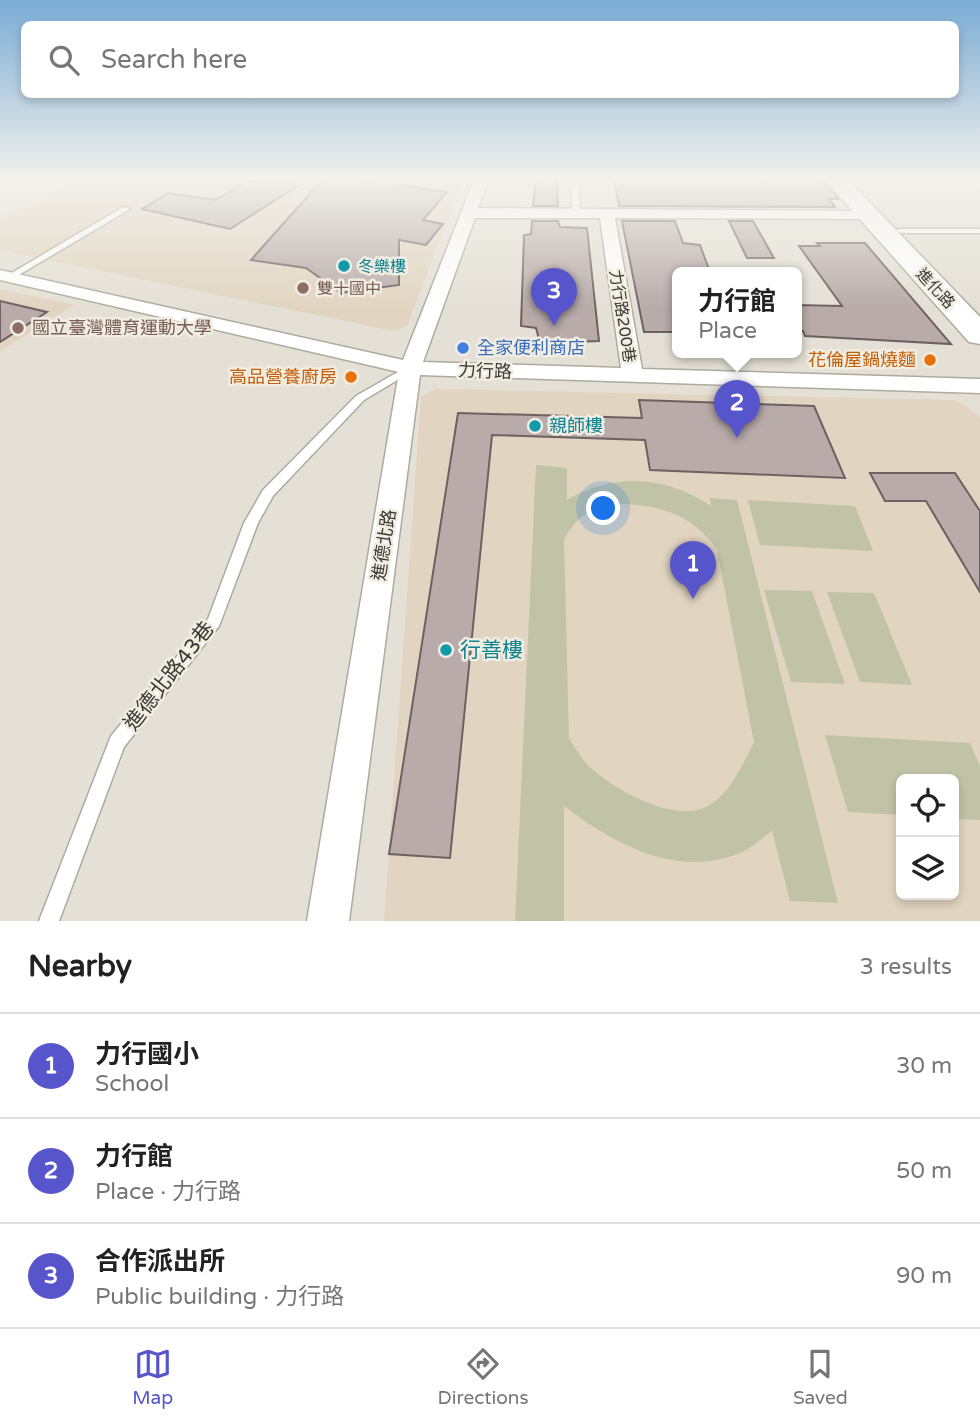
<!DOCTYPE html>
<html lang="en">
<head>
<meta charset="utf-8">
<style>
  :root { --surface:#fff; --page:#f6f6f6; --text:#222; --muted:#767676; --line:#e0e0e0; --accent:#5755cc }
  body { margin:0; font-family:"Varela Round","Noto Sans TC",sans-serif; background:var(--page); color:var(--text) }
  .controls { position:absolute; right:21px; bottom:21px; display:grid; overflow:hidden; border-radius:10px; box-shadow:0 4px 10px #0003 }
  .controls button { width:63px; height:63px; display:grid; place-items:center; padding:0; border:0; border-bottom:2px solid var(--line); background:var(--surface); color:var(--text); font:35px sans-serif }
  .you { position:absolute; left:604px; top:509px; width:24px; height:24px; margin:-18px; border:5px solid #fff; border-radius:50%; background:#1a73e8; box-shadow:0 0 0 10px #1a73e833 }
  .badge { display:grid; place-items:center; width:46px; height:46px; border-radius:50%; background:var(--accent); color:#fff; font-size:23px; font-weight:700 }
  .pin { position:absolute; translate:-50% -58px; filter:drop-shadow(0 2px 4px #0008) }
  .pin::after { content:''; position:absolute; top:37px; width:24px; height:21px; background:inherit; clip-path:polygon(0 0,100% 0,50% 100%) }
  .popup { position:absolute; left:672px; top:267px; width:130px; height:91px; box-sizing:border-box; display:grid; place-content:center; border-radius:10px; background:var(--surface); filter:drop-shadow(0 2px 5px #0005); font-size:23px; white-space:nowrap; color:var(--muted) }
  .popup b { font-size:26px; color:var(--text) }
  .popup::after { content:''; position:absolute; left:50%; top:100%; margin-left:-14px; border:14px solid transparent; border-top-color:var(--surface) }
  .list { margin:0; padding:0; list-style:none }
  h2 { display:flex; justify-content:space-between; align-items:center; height:91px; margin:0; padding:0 28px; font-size:30px }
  h2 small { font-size:23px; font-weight:400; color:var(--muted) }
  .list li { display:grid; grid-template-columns:46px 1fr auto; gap:21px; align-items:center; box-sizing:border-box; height:105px; padding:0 28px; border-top:2px solid var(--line) }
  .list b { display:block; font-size:26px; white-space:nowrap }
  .list p { margin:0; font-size:23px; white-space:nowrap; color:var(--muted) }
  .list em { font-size:23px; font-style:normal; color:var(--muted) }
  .icon { flex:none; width:38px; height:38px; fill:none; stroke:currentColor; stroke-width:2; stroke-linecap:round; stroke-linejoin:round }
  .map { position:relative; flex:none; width:980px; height:921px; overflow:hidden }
  .search { position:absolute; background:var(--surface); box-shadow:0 4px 10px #0003; left:21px; right:21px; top:21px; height:77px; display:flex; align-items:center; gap:18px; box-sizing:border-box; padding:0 24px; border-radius:10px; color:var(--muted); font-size:26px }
  .sheet { height:406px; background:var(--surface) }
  nav { display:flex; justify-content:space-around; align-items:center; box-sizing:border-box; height:98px; border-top:2px solid var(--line); background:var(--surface); font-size:19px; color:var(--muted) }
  nav a { display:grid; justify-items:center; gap:4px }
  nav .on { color:var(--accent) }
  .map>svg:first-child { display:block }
  .education { fill:#e1d5c1; fill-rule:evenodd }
  .green { fill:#c1c3a7; fill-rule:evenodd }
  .building { fill:#b8abaa; stroke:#6d6161; stroke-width:2 }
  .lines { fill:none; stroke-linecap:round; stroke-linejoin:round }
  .service-casing { stroke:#aeaaa0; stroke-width:3 }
  .minor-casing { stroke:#aeaaa0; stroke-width:3 }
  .primary-casing { stroke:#aeaaa0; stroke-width:3 }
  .service { fill:#fff; fill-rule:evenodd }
  .minor { fill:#fff; fill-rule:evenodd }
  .primary { fill:#fff; fill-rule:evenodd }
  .culture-dot { fill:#0f9aa8; stroke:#f1ede2; stroke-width:2.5 }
  .education-dot { fill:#8d6e63; stroke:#f1ede2; stroke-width:2.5 }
  .shop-dot { fill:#3f7fe0; stroke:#f1ede2; stroke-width:2.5 }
  .food-dot { fill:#e8710a; stroke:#f1ede2; stroke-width:2.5 }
  .labels { text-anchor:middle; stroke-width:5; stroke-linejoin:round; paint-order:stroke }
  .far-culture-label { font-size:16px; fill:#0d838f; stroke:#f1ede2; text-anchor:start }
  .far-education-label { font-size:16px; fill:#785e54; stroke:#f1ede2; text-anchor:start }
  .far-street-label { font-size:16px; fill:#3a3834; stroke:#f1ede2 }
  .education-label { font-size:18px; fill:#785e54; stroke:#f1ede2; text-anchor:start }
  .shop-label { font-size:18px; fill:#366cbe; stroke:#f1ede2; text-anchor:start }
  .food-label { font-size:18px; fill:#c56008; stroke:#f1ede2; text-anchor:end }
  .street-label { font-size:18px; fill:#3a3834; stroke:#f1ede2 }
  .culture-label { font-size:18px; fill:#0d838f; stroke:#f1ede2; text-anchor:start }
  .near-culture-label { font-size:21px; fill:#0d838f; stroke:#f1ede2; text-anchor:start }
  .near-street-label { font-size:21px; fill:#3a3834; stroke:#f1ede2 }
</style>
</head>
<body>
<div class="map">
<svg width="980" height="921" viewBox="0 0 980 921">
  <rect width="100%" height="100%" fill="#e4e0d5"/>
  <!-- education -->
  <path class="education" d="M81,180H463L407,326L394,331L0,250V219Z
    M0,289L74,305L0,351Z
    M435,389L954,400L975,412L980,418V921H384L421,397ZM901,779H954V895H901Z"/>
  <!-- green -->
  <path class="green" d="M536,465L567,468V500C615,472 666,476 711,506L710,498L737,500L838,903L790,901L772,831C762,838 752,848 740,853C677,879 614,844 564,806V921H515ZM608,504C653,503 691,511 717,550L754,742C743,764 727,801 701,809C668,820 611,788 588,765C581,758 575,747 569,739L564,539C575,520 587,511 608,504Z
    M748,500L855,506L873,551L760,545Z
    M764,590L812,591L845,684L791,682Z
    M827,592L874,593L912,685L860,682Z
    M825,735L970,743L980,766V820L954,819V779H901V815L848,812Z"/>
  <!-- building -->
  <path class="building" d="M307,180L230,229L142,209L168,193L215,200L247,181Z
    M322,180H367L447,192L423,220L443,224L426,245L399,240V285L341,293L306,268L251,260Z
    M536,180H557L558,206H533Z
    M614,180H823L839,199H829L835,207L619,206Z
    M532,221H558L560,227L587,228L599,341L540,343L536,328L521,326L524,235L531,234Z
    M622,221H675L683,243L700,245L710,272H677V332H644Z
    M729,221H753L774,258H747Z
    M817,243H865L951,344L805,336L803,331H796V305L842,306L799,246H820Z
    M0,301L47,312L0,342Z
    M639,400L814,406L845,478L650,470L645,440L492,435L450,858L389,854L458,413L642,418Z
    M870,473H955L980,511V592L926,501H885Z"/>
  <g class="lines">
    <!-- service casing -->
    <g class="service-casing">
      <path id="service" d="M571,180H579L580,214L576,216L572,214Z
        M123,207L130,209L12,279L5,277Z
        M898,229H980V233H901L897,231Z
        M410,365L415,368L414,370L364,400L273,496L258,523L219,626L124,747L59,921H39L111,736L208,619L244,523L263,490L356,396Z"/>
    </g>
    <!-- minor casing -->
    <g class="minor-casing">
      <path id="minor" d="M474,180H488L478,208L871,211L874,214L866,219L615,218L642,369L980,379V393L420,375L349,921H307L399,372L0,280V270L403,360ZM475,218H600L621,368L423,362Z"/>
    </g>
    <!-- primary casing -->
    <g class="primary-casing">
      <path id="primary" d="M825,180H848L980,317V344L969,342Z"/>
    </g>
    <!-- service -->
    <use href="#service" class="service"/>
    <!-- minor -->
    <use href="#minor" class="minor"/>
    <!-- primary -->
    <use href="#primary" class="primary"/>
  </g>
  <!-- sky -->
  <linearGradient id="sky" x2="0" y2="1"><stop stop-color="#7bacd5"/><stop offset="0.58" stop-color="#f3f1ec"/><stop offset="1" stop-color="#f3f1ec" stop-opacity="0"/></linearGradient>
  <rect width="980" height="309" fill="url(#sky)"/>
  <!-- markers -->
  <g class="culture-dot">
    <circle cx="344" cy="266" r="7"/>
    <circle cx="535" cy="426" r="7"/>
    <circle cx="446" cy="650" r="7"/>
  </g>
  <g class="education-dot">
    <circle cx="303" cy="288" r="7"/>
    <circle cx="18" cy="328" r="7"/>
  </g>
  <circle class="shop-dot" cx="463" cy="348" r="7"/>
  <g class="food-dot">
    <circle cx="930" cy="360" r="7"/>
    <circle cx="351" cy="377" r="7"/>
  </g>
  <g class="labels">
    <!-- far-culture labels -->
    <g class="far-culture-label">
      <text x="358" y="272">冬樂樓</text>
    </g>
    <!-- far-education labels -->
    <g class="far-education-label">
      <text x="317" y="294">雙十國中</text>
    </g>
    <!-- far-street labels -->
    <g class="far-street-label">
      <text transform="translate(936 288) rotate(47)" y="6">進化路</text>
      <text transform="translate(623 316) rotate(81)" y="6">力行路200巷</text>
    </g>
    <!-- education labels -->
    <g class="education-label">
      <text x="32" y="334">國立臺灣體育運動大學</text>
    </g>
    <!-- shop labels -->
    <g class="shop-label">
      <text x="477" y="354">全家便利商店</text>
    </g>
    <!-- food labels -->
    <g class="food-label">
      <text x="916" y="366">花倫屋鍋燒麵</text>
      <text x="337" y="383">高品營養廚房</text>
    </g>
    <!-- street labels -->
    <g class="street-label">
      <text transform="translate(485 371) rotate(2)" y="6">力行路</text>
      <text transform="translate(384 545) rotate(-81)" y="6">進德北路</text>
    </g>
    <!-- culture labels -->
    <g class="culture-label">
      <text x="549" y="432">親師樓</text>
    </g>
    <!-- near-culture labels -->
    <g class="near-culture-label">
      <text x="460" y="657">行善樓</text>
    </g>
    <!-- near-street labels -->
    <g class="near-street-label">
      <text transform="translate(169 676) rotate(-52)" y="7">進德北路43巷</text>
    </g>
  </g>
</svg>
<div class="controls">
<button><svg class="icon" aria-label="locate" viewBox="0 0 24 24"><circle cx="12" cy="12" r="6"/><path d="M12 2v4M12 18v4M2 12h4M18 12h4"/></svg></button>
<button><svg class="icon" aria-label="layers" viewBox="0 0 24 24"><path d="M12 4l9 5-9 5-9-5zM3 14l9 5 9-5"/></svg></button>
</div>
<div class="you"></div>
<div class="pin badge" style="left:693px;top:599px">1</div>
<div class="pin badge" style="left:737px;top:438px">2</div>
<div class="popup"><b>力行館</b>Place</div>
<div class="pin badge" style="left:554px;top:326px">3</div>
<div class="search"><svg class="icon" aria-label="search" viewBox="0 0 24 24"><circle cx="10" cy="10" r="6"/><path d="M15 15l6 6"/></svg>Search here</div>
</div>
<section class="sheet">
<h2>Nearby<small>3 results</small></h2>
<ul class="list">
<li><span class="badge">1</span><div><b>力行國小</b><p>School</p></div><em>30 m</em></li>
<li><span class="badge">2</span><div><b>力行館</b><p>Place · 力行路</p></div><em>50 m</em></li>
<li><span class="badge">3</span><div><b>合作派出所</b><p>Public building · 力行路</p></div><em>90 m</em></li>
</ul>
</section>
<nav>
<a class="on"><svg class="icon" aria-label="map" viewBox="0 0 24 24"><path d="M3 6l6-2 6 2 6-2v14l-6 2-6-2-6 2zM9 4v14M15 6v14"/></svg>Map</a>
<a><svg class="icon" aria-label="directions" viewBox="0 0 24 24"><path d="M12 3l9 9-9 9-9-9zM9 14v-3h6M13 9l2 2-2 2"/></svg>Directions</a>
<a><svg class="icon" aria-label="saved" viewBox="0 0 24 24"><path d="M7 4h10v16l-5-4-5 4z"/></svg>Saved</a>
</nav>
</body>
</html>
